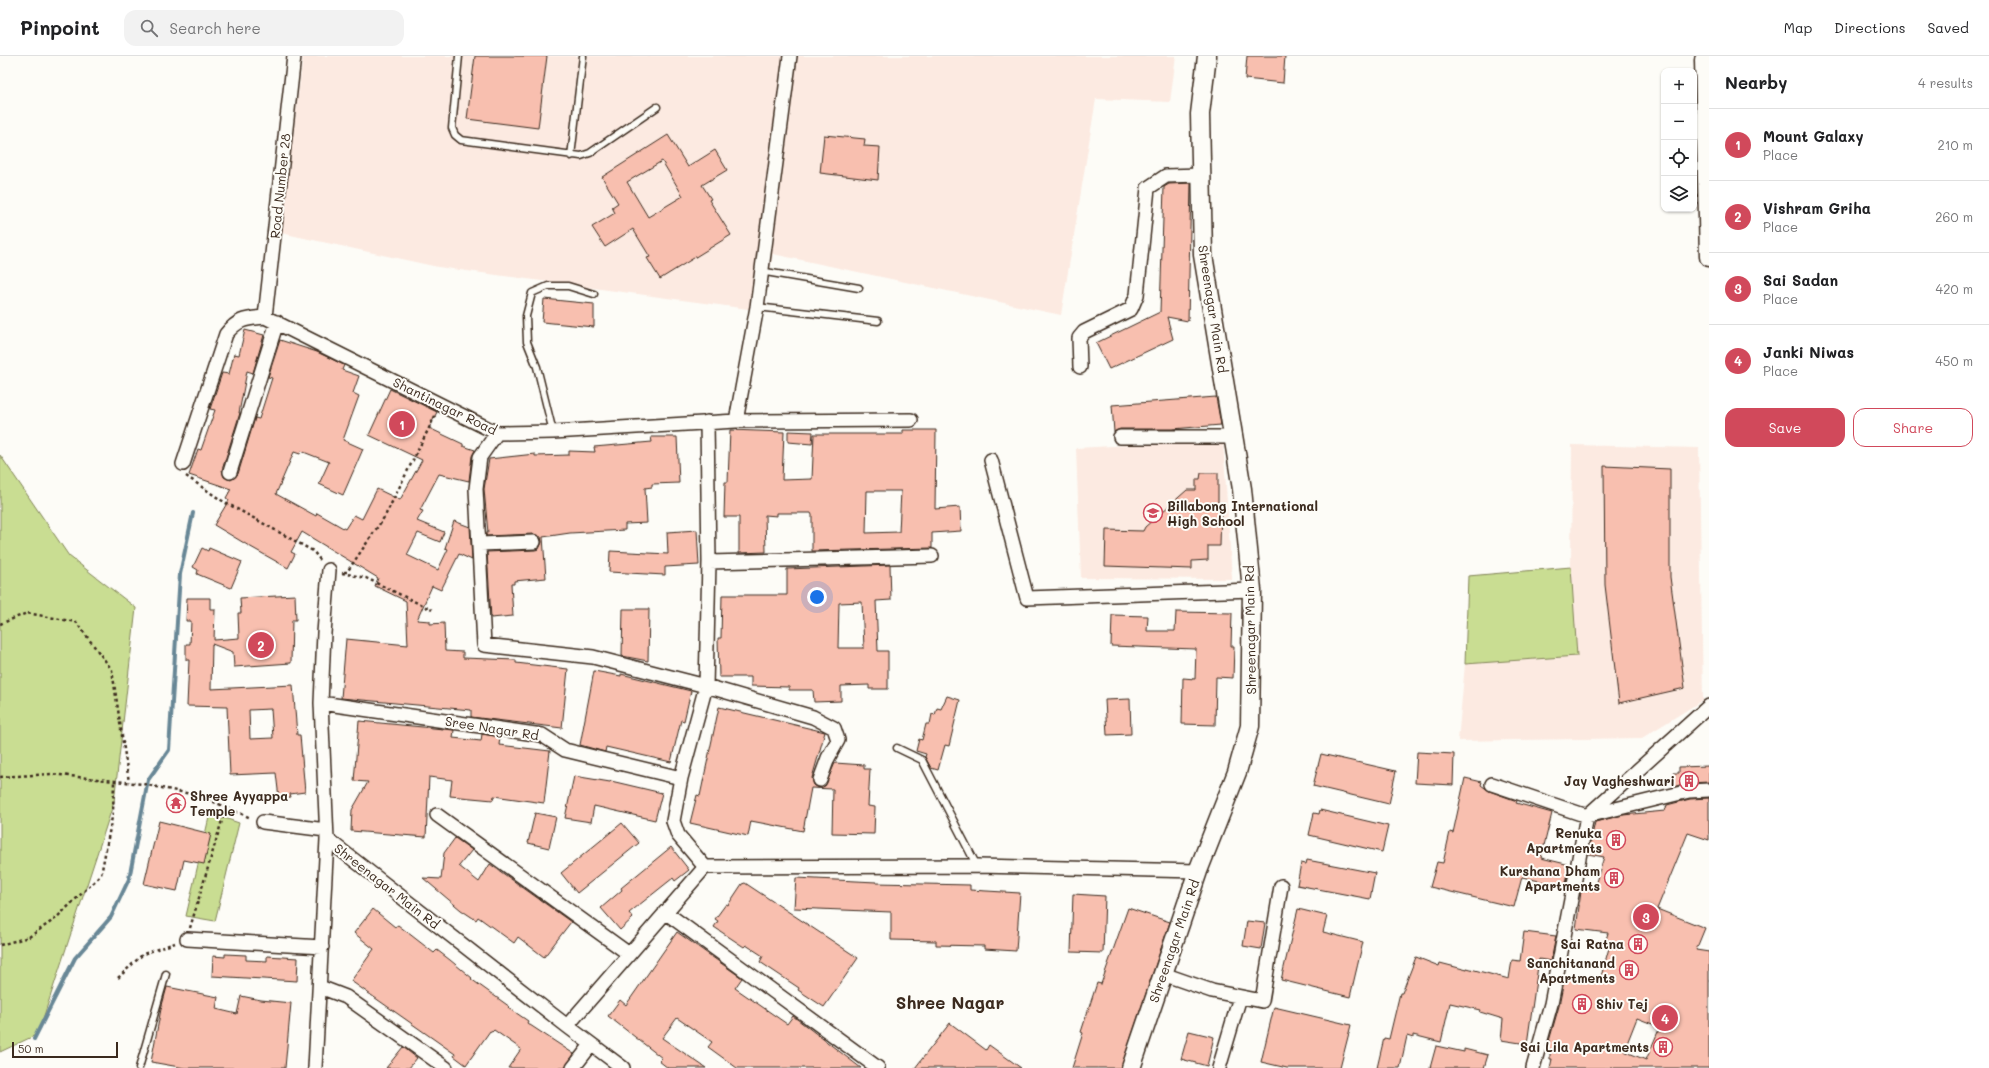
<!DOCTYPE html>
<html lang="en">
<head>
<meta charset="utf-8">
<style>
  :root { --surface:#fff; --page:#f2f2f2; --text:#202124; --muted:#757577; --line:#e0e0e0; --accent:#d1495b }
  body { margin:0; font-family:Mali,sans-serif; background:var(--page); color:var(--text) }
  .controls { position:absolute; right:12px; top:12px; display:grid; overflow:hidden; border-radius:8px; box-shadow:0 1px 3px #0004 }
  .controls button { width:36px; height:36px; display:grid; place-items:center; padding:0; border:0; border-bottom:1px solid var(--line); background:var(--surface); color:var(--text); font:20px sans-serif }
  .scale { position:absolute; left:12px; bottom:10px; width:106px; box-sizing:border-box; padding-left:4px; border:2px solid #3b2a1e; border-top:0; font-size:11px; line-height:14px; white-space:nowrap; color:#3b2a1e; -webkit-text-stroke:3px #fdfcf7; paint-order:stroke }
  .you { position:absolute; left:817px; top:541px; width:14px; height:14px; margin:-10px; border:3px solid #fff; border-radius:50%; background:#1a73e8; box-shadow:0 0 0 6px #1a73e833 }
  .badge { display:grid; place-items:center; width:26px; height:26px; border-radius:50%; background:var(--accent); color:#fff; font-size:13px; font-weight:700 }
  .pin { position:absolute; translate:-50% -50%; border:2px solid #fff; box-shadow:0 1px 4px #0006 }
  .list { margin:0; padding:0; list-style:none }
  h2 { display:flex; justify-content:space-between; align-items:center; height:52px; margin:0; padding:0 16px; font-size:17px }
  h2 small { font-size:13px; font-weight:400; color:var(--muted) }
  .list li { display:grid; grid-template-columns:26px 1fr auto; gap:12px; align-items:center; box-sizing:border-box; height:72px; padding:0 16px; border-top:1px solid var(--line) }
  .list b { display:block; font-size:15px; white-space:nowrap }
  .list p { margin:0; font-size:13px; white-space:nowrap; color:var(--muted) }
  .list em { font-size:13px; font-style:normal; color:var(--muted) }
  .actions { display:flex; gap:8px; padding:12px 16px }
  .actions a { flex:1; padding:9px 0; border:1px solid var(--accent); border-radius:12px; text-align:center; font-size:14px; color:var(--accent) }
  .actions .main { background:var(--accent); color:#fff }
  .icon { flex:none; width:22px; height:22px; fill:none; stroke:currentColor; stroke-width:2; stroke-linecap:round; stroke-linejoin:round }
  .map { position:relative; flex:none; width:1709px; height:1012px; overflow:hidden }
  header { display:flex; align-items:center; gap:24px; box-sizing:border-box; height:56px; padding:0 20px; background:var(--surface); border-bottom:1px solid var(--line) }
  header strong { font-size:19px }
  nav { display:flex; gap:22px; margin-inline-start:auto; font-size:14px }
  .search { width:280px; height:36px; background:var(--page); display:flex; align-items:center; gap:10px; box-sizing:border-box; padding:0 14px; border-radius:12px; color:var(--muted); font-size:15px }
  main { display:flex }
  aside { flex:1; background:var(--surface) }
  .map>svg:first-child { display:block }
  .built { fill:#fceae1 }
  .green { fill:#c9dd92; stroke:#828458 }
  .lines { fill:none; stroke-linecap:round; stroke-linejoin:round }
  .stream { stroke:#688796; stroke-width:4 }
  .building { fill:#f8bfaf; stroke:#3b2a1e; fill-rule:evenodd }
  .lane-casing { stroke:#3b2a1e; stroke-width:9 }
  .street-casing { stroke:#3b2a1e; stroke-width:16 }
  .secondary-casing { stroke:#3b2a1e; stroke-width:21 }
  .path { stroke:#3b2a1e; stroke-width:2.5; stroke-dasharray:3 3; stroke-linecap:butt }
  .lane { stroke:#fdfcf7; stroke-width:6 }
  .street { stroke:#fdfcf7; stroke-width:13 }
  .secondary { stroke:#fdfcf7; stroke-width:18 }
  .labels { text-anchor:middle; stroke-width:4; stroke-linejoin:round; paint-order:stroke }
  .street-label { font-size:13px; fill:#3b2a1e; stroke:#fdfcf7 }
  .poi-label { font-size:13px; font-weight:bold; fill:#3b2a1e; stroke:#fdfcf7; text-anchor:end }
  .district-label { font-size:17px; font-weight:bold; fill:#3b2a1e; stroke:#fdfcf7 }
</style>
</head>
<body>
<header>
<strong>Pinpoint</strong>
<div class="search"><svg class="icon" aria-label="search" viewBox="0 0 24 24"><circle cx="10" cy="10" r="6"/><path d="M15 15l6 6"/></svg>Search here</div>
<nav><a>Map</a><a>Directions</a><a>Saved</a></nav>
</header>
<main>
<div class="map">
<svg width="1709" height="1012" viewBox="0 0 1709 1012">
  <rect width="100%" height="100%" fill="#fdfcf7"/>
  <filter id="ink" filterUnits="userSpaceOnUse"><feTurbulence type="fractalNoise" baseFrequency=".025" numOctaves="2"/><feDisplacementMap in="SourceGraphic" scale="8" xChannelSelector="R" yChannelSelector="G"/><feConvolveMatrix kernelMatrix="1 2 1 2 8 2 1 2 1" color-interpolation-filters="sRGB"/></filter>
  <g filter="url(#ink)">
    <!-- built -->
    <path class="built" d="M303,0H1176L1170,46L1096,43L1061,259L773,198L763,255L438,211L281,177Z
      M1223,384L1232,523L1081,522L1076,392Z
      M1572,389L1699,392L1703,644L1642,682L1458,685L1465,608L1468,520L1571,511Z"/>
    <!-- green -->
    <path class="green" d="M0,399L69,500L136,552L114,746L38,978L0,996Z
      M1571,511L1577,600L1465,608L1468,520Z
      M210,757L239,767L215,865L186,860Z"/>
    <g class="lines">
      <!-- stream -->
      <path class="stream" d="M34,983L75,902L111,861L129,823L148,724L169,694L180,518L193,457"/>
    </g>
    <!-- building -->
    <path class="building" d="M475,0H547L538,72L467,63Z
      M1247,0H1285L1283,27L1245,23Z
      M668,79L688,111L715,94L727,114L702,129L711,143L709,144L731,179L660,223L647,202L650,201L633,173L605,191L592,171L615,157L612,151L618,147L602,121ZM662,105L683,140L648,161L627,126Z
      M824,79L865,83L864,90L880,91L878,124L820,117Z
      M1191,127L1188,265L1167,261L1173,283L1109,313L1096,287L1160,256L1164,131L1169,128Z
      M544,243L594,248V271L542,266Z
      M245,274L264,279L253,317L247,315L239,357H240L222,414L224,421L231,424L238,418L255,362L259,363L272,322L268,321L280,284L317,296L344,309L342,314L359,320L353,337L359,340L343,384L363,393L343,439L319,428L329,406L301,395L300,398L294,396L276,438L316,460L317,457L345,473L354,459L362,463L377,433L400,444L422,404L369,379L390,333L437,356L429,372L463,388V390L475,394L472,400L469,425L439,418L420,454L423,455L417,465L444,476L440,486L418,477L407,499L438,514L448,493L445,492L454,465L470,471L472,504L459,498L441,534L432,530L417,564L430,565V568L444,567L445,595L463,596V602L516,604V607L568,613L562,672L471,661V654L341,642L346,583L408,589L406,545L375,530L378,522L302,476L291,496L295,498L288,512L249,490L214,469L229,444L226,442L231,433L189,419L198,393L201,394L215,354L210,353L222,317L229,318L234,298L239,299Z
      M1216,341L1221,369L1172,373H1120L1114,376L1112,349Z
      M730,374L784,376L782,424L812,423L814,378H903V374H936L935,453L960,451L961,475L932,477V492L812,495V459L811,457H777V460L765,459L766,496L739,497V461H724L725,426H728ZM867,435H901L899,476L866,477Z
      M788,375L813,376L812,388L788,386Z
      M651,381H677L679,427L652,428V431L645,432L647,467L625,468V474L570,477L543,481L546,522L514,525V528H511L513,560L491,562L487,496L535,494L539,493L542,486L541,481L534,478L486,480V476L488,477L484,433L489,403L535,398V400L569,399V395L595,396L594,391L652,386Z
      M1604,410L1670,413V521L1685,632L1619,647L1605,529Z
      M1201,417H1218V449L1221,450L1220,490H1208V504L1192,505V513L1105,510L1106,474L1143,475L1145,471L1187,434H1196V423H1200Z
      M697,474L699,509L665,511V519L609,516L610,495L668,498L667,476Z
      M202,492L208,495L209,492L242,506L231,532L197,518L198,514L193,511Z
      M890,509L891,544L876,545L878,595H888V633H869V629L841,630V645L814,646L813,634H789V631L751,630V621H719L718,582H721L722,539H787V513ZM862,546L864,592H838L839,547Z
      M295,539L296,564H292L291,607L234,611L233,596L212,588L211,633L293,629L297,679H300L305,736L290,738L291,741L279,742L276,717L230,719L227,651L187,650L189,604H186V588H190L191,565H186L187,542H210V553H215L214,584L239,582L238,557H241L240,542ZM271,653L273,682L250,683L249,654Z
      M623,553H649L648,605L622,600Z
      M1176,556L1232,557L1231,590H1234L1233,622L1216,621L1215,669L1182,668L1183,622L1195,623L1196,593L1111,590L1112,559L1148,560L1147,575H1175Z
      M594,615L621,620V618L691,635L684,665L681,664L671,706L606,691L605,696L580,689Z
      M947,640L960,644L949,690L945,689L938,714L931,712L925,701L926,698L916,695L919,683L922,684L926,668H930L932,658L935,659L937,652L941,653Z
      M1130,643L1131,678L1107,679L1105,644Z
      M719,651L825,676L812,722L814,729L817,731L825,730L835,707L864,709V713H870L868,750L875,751L874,778L832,777L833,733L811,732L803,775L751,765L748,780L690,767L697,739L700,740Z
      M359,665L454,674L453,682L481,685L482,678L500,681L499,689L550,695L544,747L494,740L493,744L450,740L452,724L429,721L426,781L351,775L352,754L368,726L354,725Z
      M1417,696L1454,698L1453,729L1415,727Z
      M1321,698L1396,715L1389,748L1313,730Z
      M1709,710V726L1688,727L1673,731V717H1679V711Z
      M574,720L610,726L611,725L662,737L655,764L594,750L591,766L565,762Z
      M1465,722L1482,726L1481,729L1489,735L1517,745L1516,747L1552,757L1541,802L1570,809L1565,831L1522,821L1514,851L1430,831L1437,806L1443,807L1450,776L1453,777Z
      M1709,742V784L1688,777L1657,853L1705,872L1696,894L1709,896V1012H1550L1552,1003H1550V993L1547,992L1559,950L1565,920L1575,923L1600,924L1609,892L1604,890L1608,877L1576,873L1582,828L1594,832L1604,801L1588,798L1595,766L1623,759L1665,755L1667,749L1690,743ZM1637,962L1660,971L1646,1004L1624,995Z
      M1320,754L1388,770L1382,796L1309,779L1314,757L1319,758Z
      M535,757L556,761L549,792L528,787Z
      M159,765L211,778L204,808L184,804L177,835L144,828Z
      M622,767L639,787L577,837L561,817Z
      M455,782L472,794L459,810L479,826L490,808L571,866L544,901L518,881L514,887L478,861L476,864L461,854L423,822L441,823L444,797Z
      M671,791L689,814L675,825L673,822L629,857L633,862L620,874L601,852L622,834L621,832Z
      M1307,804L1375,817L1370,843L1297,829L1301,807L1306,808Z
      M796,822L876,826V827L970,829V834L1020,837L1016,895L984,893V890L936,889V885L891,884V856L794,852Z
      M745,827L858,902L824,951L798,934L799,932L760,906L763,900L746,889L744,891L714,871L718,865L715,863L726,848L728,849L742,828Z
      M1073,838L1105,840L1103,897L1071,896Z
      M1128,852L1170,866L1121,1012H1072L1083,977L1081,976L1097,927L1101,928Z
      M373,853L395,871L398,869L434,897L437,894L450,904L472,922L471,923L510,951L509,952L528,965L527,967L574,998L565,1012H508L521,993L494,974L492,976L490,975L466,1009L454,1000L455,998L351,925L374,893L354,877Z
      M1298,853L1327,860L1323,876L1363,886L1350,941L1281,924Z
      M1247,865L1265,867L1261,893L1243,890Z
      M677,876L742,922L735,932L787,968L793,960L861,1012H737L708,991L712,986L677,962L662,982L706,1012H668L659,1005L662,1002L608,960L620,944L626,949Z
      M1524,876L1556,880L1551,905L1539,903L1527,988L1501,984L1503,963L1480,956L1481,954L1450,947L1441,986L1413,979V982L1407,980L1400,1012H1377L1384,982L1389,983L1400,937H1402L1416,901L1439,910L1440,907L1467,914V912L1509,923L1512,904L1520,905Z
      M225,898L246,899V904L267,905V900L298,902L297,925L212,920L213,900L225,901Z
      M167,931L218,941L216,953L237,958L241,940L261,944L291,947L285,1012H185L151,1006L161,953Z
      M1274,951L1351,969L1340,1012H1287L1261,1006Z
      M950,967L986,994L989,989L1021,1012H915Z
      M1189,975L1214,981L1207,1010L1181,1003Z
      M1436,990L1464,996V993L1488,999L1484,1012H1430Z
      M403,991L417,1002L409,1012H386Z"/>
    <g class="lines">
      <!-- lane casing -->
      <g class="lane-casing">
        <path id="lane" d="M459,0L452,72L455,79L461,84L581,100L590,97L657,51
          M571,100L583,0
          M760,215L859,232
          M757,251L878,265
          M553,376L537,311L527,286L526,260L532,237L548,230H568L594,238
          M897,692L922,704L977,810
          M139,1012L166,918"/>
      </g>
      <!-- street casing -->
      <g class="street-casing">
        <path id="street" d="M265,261L497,377L553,376L736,365L911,364
          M265,261L294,0
          M1080,311L1079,282L1084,276L1131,253L1137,239L1148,132L1166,120L1201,119
          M736,365L757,251L790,0
          M497,377L480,401L476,433L484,589L593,601L706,630L813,661L834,672L838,684L828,702L820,724
          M1120,381H1234
          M991,404L1027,542L1252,534
          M183,408L226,278C239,262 246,263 265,261
          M230,416L277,266
          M480,488L534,486
          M709,506L932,500
          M329,514L324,577L321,647L327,783L567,970L623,1012
          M321,647L542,679L565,694L681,722
          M1492,728L1587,760L1689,735L1709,734
          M437,759L629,898
          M263,766L326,774
          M705,811L678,779L673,765L681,722L706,630L709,506L707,366
          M665,856L878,1012
          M187,883L322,891
          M1163,918L1212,935L1262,945L1281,830
          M320,931L346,941L446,1012
          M567,970L705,811L977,810L1198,815
          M315,1012L327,783
          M573,1012L591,989
          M1219,1012L1240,941
          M1533,1012L1551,948L1587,760L1709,650"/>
      </g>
      <!-- secondary casing -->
      <g class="secondary-casing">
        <path id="secondary" d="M1704,4L1709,201
          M1131,1012L1198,815L1237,716L1250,670L1252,534L1242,433L1203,199L1200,58L1207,0"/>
      </g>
      <!-- path -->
      <path class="path" d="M186,420L221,444L313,495L321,505
        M344,516H347L385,460L435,360
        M342,517L366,522L432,554
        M0,568L27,557L76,566L112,614L129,726
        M0,721L51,718L143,728L200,740L251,762
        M190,872L226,751
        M0,889L29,881L55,863L101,819L113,756L114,725
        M118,922L143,898L175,887"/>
      <!-- lane -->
      <use href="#lane" class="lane"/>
      <!-- street -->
      <use href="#street" class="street"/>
      <!-- secondary -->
      <use href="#secondary" class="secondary"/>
    </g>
  </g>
  <!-- icons -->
  <defs>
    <g id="school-ring" transform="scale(1)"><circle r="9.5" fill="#fdfcf7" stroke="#d1495b" stroke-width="1.5"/><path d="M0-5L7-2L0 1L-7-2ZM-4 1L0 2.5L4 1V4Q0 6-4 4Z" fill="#d1495b"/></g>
    <g id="building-ring" transform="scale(1)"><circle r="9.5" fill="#fdfcf7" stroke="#d1495b" stroke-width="1.5"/><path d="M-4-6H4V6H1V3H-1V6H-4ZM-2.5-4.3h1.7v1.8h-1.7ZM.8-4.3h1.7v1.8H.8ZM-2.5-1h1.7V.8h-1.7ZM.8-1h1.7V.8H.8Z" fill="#d1495b"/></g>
    <g id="temple-ring" transform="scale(1)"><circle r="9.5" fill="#fdfcf7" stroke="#d1495b" stroke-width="1.5"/><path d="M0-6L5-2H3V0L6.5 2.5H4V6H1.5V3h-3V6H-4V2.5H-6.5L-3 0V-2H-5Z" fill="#d1495b"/></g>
  </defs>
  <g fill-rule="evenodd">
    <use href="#school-ring" x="1153" y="457"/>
    <use href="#building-ring" x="1689" y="725"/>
    <use href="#temple-ring" x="176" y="747"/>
    <use href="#building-ring" x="1616" y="784"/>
    <use href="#building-ring" x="1614" y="822"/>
    <use href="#building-ring" x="1638" y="888"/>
    <use href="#building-ring" x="1629" y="914"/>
    <use href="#building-ring" x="1582" y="948"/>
    <use href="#building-ring" x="1663" y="991"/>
  </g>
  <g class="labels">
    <!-- street labels -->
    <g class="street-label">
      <text transform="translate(280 130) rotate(-84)" y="5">Road Number 28</text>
      <text transform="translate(1213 253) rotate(81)" y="5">Shreenagar Main Rd</text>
      <text transform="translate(445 350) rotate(26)" y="5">Shantinagar Road</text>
      <text transform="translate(1250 574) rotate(-91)" y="5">Shreenagar Main Rd</text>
      <text transform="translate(492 672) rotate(9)" y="5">Sree Nagar Rd</text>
      <text transform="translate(387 830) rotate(38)" y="5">Shreenagar Main Rd</text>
      <text transform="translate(1174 885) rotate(-71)" y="5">Shreenagar Main Rd</text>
    </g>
    <!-- poi labels -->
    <g class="poi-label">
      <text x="1167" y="455" text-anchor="start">Billabong International<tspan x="1167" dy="15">High School</tspan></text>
      <text x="1675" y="730">Jay Vagheshwari</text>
      <text x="190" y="745" text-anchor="start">Shree Ayyappa<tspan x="190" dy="15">Temple</tspan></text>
      <text x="1602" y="782">Renuka<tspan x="1602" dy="15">Apartments</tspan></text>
      <text x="1600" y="820">Kurshana Dham<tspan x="1600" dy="15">Apartments</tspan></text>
      <text x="1624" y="893">Sai Ratna</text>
      <text x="1615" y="912">Sanchitanand<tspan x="1615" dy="15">Apartments</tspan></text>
      <text x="1596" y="953" text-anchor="start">Shiv Tej</text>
      <text x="1649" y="996">Sai Lila Apartments</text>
    </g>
    <!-- district labels -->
    <g class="district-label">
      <text x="950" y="953">Shree Nagar</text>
    </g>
  </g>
</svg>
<div class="controls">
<button>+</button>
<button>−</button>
<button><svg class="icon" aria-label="locate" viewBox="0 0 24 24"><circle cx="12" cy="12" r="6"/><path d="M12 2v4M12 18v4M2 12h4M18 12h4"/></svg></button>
<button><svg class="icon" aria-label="layers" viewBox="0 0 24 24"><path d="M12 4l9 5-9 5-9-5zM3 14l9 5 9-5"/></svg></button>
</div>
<div class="scale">50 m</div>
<div class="you"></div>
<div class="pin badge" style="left:402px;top:368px">1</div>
<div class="pin badge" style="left:261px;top:589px">2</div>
<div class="pin badge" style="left:1646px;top:861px">3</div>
<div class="pin badge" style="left:1665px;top:962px">4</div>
</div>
<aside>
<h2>Nearby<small>4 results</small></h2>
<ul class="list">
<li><span class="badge">1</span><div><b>Mount Galaxy</b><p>Place</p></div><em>210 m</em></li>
<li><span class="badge">2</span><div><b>Vishram Griha</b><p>Place</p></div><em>260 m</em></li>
<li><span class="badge">3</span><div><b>Sai Sadan</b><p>Place</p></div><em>420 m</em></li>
<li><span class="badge">4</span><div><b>Janki Niwas</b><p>Place</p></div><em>450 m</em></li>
</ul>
<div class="actions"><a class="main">Save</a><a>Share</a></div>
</aside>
</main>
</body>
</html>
